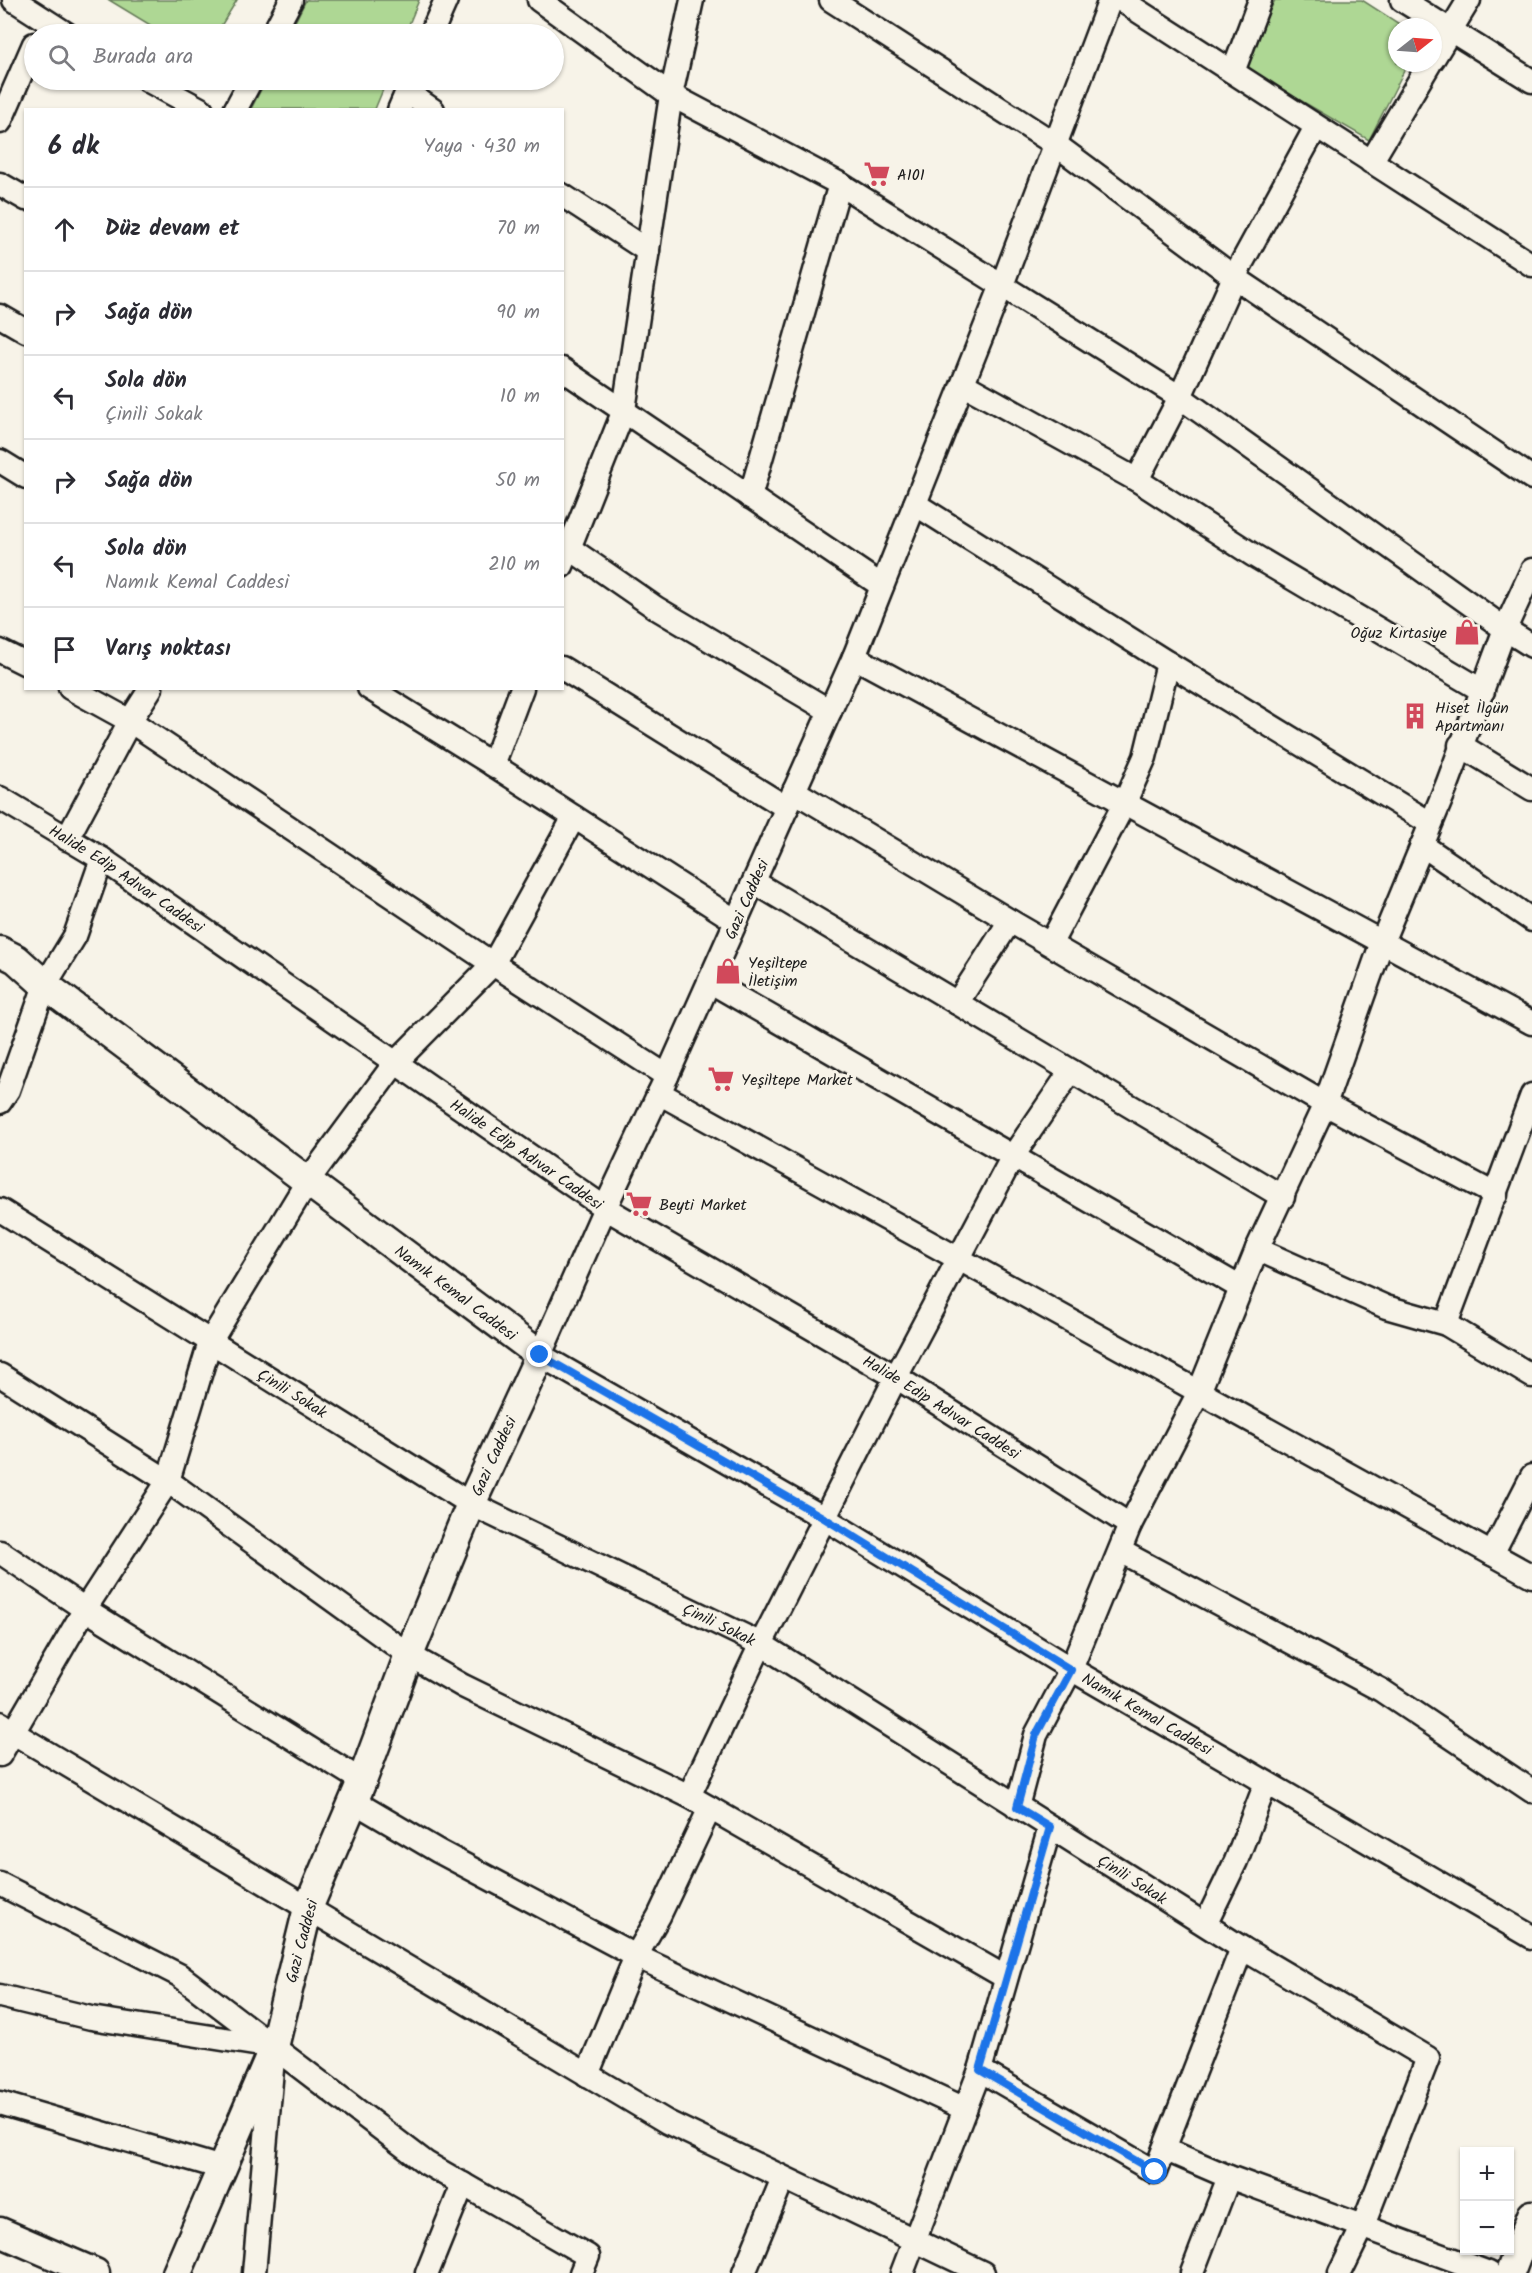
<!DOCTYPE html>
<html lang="tr">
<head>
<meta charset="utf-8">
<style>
  :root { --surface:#fff; --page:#f7f7f7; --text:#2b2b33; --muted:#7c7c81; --line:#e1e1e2 }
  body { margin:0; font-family:Kalam,sans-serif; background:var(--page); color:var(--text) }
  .controls { position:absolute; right:18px; bottom:18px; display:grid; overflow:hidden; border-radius:0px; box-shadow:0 2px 4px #0004 }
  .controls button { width:54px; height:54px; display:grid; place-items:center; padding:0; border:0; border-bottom:2px solid var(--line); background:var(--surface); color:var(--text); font:30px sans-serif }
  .compass { position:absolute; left:1388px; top:18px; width:54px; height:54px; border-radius:50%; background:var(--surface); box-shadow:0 2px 4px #0004; rotate:73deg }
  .stop { position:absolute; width:18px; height:18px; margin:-14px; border:4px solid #1a73e8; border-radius:50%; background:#fff }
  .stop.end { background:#1a73e8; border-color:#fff; box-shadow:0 2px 6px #0008 }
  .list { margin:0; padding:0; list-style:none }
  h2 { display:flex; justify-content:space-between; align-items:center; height:78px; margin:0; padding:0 24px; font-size:26px }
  h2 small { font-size:20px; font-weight:400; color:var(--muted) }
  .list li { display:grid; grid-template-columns:39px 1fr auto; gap:18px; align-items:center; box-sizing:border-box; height:84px; padding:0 24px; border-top:2px solid var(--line) }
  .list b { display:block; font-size:22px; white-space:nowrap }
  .list p { margin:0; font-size:20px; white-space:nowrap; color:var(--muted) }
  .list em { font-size:20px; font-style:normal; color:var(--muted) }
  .icon { flex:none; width:33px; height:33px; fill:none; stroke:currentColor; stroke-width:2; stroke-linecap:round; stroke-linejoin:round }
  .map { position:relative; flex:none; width:1532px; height:2273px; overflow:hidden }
  .search { position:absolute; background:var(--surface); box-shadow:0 2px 4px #0004; left:24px; top:24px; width:540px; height:66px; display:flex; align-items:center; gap:15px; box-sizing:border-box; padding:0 21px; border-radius:33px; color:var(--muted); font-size:22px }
  .panel { position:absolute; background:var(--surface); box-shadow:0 2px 4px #0004; left:24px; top:108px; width:540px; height:582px; border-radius:0px }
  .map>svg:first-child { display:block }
  .green { fill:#aed794; stroke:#657a58; stroke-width:1.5 }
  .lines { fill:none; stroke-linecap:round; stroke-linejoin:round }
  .minor-casing { stroke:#1c1c1c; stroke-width:27 }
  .tertiary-casing { stroke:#1c1c1c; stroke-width:33 }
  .minor { stroke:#f7f3e8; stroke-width:22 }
  .tertiary { stroke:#f7f3e8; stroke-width:28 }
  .route { stroke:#1a73e8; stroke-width:8 }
  .labels { text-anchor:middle; stroke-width:6; stroke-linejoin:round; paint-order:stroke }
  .poi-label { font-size:16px; fill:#1c1c1c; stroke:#f7f3e8; text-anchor:start }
  .street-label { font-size:16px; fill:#1c1c1c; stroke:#f7f3e8 }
</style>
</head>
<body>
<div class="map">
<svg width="1532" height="2273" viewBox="0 0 1532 2273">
  <rect width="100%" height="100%" fill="#f7f3e8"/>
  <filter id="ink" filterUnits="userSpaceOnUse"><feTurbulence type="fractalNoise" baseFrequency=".0167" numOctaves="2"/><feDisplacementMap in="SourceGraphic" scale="12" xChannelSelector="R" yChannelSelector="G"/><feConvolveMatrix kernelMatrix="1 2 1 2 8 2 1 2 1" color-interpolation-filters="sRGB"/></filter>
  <g filter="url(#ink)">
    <!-- green -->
    <path class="green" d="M109,0H237L216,34H165Z
      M306,0H419L405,34H289Z
      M1275,0H1362L1404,27H1397V63H1408L1369,140L1243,67Z
      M266,80H387L375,109H251Z"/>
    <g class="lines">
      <!-- minor casing -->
      <g class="minor-casing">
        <g id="minor">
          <path d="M14,0L67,34"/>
          <path d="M539,0L671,95L840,184L1180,397L1505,629L1532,646"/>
          <path d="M831,0L1055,144L1234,277L1532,478"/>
          <path id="s1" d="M1110,0L1002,285L854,657L667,1076L605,1208L540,1355L824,1518L1071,1669L1532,1937"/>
          <path d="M1121,0L1532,265"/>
          <path d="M1402,0L1532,81"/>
          <path d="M273,34L291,0"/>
          <path d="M431,34L446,0"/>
          <path d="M1433,59L1469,0"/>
          <path d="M1233,72L1260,0"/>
          <path d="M147,80L202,110"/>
          <path d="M407,92L433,110"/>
          <path d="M235,110L251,80"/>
          <path d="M399,110L412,80"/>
          <path d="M0,122L34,44"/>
          <path d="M1371,162L1430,63"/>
          <path d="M0,184L26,199"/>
          <path d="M562,195L648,251"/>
          <path d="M0,316L26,331"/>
          <path d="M562,369L882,586"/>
          <path d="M963,384L1137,480L1253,555L1483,691"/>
          <path d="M0,461L26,477"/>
          <path d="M1137,480L1180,397L1234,277L1316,127"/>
          <path d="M750,497L840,184"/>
          <path d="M915,504L1168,663L1430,823"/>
          <path d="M562,543L656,608L830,711"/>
          <path d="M562,566L624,410L671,95L692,0"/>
          <path d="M0,651L26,664"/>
          <path d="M854,657L1532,1023"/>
          <path d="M562,668L787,808"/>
          <path d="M70,688L130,721L493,964L667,1076"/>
          <path d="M369,688L487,761L736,921"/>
          <path d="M1460,745L1532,789"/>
          <path d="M493,765L522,688"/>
          <path d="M794,791L1010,921L1325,1104L1496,1195"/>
          <path id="s2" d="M0,798L102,859L605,1208L896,1377L1130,1525"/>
          <path d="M67,839L130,721L151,688"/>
          <path d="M1422,845L1532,920"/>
          <path d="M754,882L1283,1197"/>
          <path d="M1051,943L1124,804L1145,757L1168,663"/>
          <path d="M709,981L1241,1288"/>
          <path d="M957,1003L1010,921"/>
          <path d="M659,1093L1532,1576"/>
          <path d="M0,1102L8,1090L45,985L75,936L102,859"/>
          <path id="s3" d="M0,1210L471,1504L761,1644L1242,1948L1428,2058L1362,2228L1340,2273"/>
          <path d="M1257,1249L1386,1307L1446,1324L1532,1376"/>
          <path d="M1446,1324L1532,1095"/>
          <path d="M0,1375L168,1481L409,1655L463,1686L689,1796L1005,1977"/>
          <path d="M1120,1551L1381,1690L1532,1791"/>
          <path d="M0,1552L85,1609L362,1781"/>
          <path d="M1492,1554L1532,1476"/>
          <path d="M0,1723L12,1732L667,2122L983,2273"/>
          <path d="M0,1755L85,1609L168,1481L210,1342L307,1182L395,1063L493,964L574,817"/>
          <path d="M689,1796L761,1644L896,1377L1013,1156L1071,1071"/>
          <path d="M353,1801L438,1851L636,1956L965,2109"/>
          <path d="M1017,1807L1036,1735L1071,1669L1130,1525L1199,1392L1257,1249L1325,1104L1382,942L1447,785L1505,629L1532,570"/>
          <path d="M0,1884L179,1975L426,2163L588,2256L581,2273"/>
          <path d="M1206,1923L1236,1861L1266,1783"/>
          <path d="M0,1996L91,2018L274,2047L254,2273"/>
          <path d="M980,2070L1155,2172L1242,1948"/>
          <path d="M587,2075L636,1956L659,1916L710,1808"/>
          <path d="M0,2103L222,2168"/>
          <path d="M1164,2149L1229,2177L1489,2273"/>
          <path d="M427,2273L463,2184"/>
          <path d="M744,2273L783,2178"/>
          <path d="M902,2273L980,2070L1050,1827"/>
          <path d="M1192,2273L1229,2177"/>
        </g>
      </g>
      <!-- tertiary casing -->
      <g class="tertiary-casing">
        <g id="tertiary">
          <path id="s4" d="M0,951L16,959L45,985L540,1355L471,1504L409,1655L362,1781L308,1908L274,2047L177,2273"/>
          <path d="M0,2232L95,2273"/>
          <path d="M1510,2273L1532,2215"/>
        </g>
      </g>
      <!-- minor -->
      <use href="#minor" class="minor"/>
      <!-- tertiary -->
      <use href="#tertiary" class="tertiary"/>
    </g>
  </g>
  <g class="lines" filter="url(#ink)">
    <!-- route -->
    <path class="route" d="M540,1355L824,1518L1071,1670L1036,1735L1017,1807L1050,1827L980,2070L1155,2172"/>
  </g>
  <!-- icons -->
  <defs>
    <g id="supermarket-bare" transform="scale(2.07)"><path d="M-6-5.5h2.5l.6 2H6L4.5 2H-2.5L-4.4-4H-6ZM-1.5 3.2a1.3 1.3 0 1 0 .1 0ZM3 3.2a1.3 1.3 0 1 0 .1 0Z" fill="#d1495b" stroke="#f7f3e8" stroke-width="2.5" paint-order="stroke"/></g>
    <g id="shop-bare" transform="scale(2.07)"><path d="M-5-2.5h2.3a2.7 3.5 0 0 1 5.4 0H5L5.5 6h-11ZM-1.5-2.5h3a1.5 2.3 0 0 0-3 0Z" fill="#d1495b" stroke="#f7f3e8" stroke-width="2.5" paint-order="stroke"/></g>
    <g id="building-bare" transform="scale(2.07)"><path d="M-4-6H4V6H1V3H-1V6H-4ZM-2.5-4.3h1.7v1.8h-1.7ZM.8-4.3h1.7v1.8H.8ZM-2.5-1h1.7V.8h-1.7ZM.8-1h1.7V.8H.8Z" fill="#d1495b" stroke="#f7f3e8" stroke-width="2.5" paint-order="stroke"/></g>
  </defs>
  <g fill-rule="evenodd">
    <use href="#supermarket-bare" x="877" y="174"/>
    <use href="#shop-bare" x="1467" y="632"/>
    <use href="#building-bare" x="1415" y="716"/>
    <use href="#shop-bare" x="728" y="971"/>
    <use href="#supermarket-bare" x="721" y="1079"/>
    <use href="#supermarket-bare" x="639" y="1204"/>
  </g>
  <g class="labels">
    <!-- poi labels -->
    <g class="poi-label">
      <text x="897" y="180">A101</text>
      <text x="1447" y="638" text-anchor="end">Oğuz Kırtasiye</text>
      <text x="1435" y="713">Hiset İlgün<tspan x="1435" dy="18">Apartmanı</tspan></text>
      <text x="748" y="968">Yeşiltepe<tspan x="748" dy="18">İletişim</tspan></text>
      <text x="741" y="1085">Yeşiltepe Market</text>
      <text x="659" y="1210">Beyti Market</text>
    </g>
    <!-- street labels -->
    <g class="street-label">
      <text dy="6" stroke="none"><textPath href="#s2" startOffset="150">Halide Edip Adıvar Caddesi</textPath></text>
      <text transform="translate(746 899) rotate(-66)" y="6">Gazi Caddesi</text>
      <text dy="6" stroke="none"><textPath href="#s2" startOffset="636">Halide Edip Adıvar Caddesi</textPath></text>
      <text dy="6" stroke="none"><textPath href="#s4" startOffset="570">Namık Kemal Caddesi</textPath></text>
      <text dy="6" stroke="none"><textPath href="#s3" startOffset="345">Çinili Sokak</textPath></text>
      <text dy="6" stroke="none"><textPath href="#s2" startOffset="1122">Halide Edip Adıvar Caddesi</textPath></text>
      <text transform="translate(493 1456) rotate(-65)" y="6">Gazi Caddesi</text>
      <text dy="6" stroke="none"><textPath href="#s3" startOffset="831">Çinili Sokak</textPath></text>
      <text dy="6" stroke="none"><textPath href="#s1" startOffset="2176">Namık Kemal Caddesi</textPath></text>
      <text dy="6" stroke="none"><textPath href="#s3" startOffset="1317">Çinili Sokak</textPath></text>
      <text transform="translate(301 1941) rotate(-75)" y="6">Gazi Caddesi</text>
    </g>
  </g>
</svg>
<div class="controls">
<button>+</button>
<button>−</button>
</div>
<svg class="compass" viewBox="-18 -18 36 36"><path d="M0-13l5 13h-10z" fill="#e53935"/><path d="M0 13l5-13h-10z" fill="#7c7c81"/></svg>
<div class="stop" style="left:1155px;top:2172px"></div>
<div class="stop end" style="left:540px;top:1355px"></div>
<div class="search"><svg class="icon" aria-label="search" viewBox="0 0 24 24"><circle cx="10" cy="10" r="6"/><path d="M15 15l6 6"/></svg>Burada ara</div>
<section class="panel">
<h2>6 dk<small>Yaya · 430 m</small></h2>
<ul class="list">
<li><svg class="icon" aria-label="ahead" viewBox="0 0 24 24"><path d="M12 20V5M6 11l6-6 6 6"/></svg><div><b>Düz devam et</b></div><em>70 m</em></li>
<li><svg class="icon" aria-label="right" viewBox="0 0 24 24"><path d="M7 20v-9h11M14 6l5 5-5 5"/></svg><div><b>Sağa dön</b></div><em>90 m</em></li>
<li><svg class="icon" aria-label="left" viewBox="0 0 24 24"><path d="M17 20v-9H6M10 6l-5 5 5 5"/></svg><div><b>Sola dön</b><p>Çinili Sokak</p></div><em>10 m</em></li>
<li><svg class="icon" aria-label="right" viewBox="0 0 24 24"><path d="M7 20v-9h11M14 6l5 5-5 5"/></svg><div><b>Sağa dön</b></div><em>50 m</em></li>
<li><svg class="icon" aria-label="left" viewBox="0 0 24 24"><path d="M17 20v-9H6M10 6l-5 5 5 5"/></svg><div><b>Sola dön</b><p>Namık Kemal Caddesi</p></div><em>210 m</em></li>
<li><svg class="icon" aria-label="arrive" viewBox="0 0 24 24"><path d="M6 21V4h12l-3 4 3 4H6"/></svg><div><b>Varış noktası</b></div></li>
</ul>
</section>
</div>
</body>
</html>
